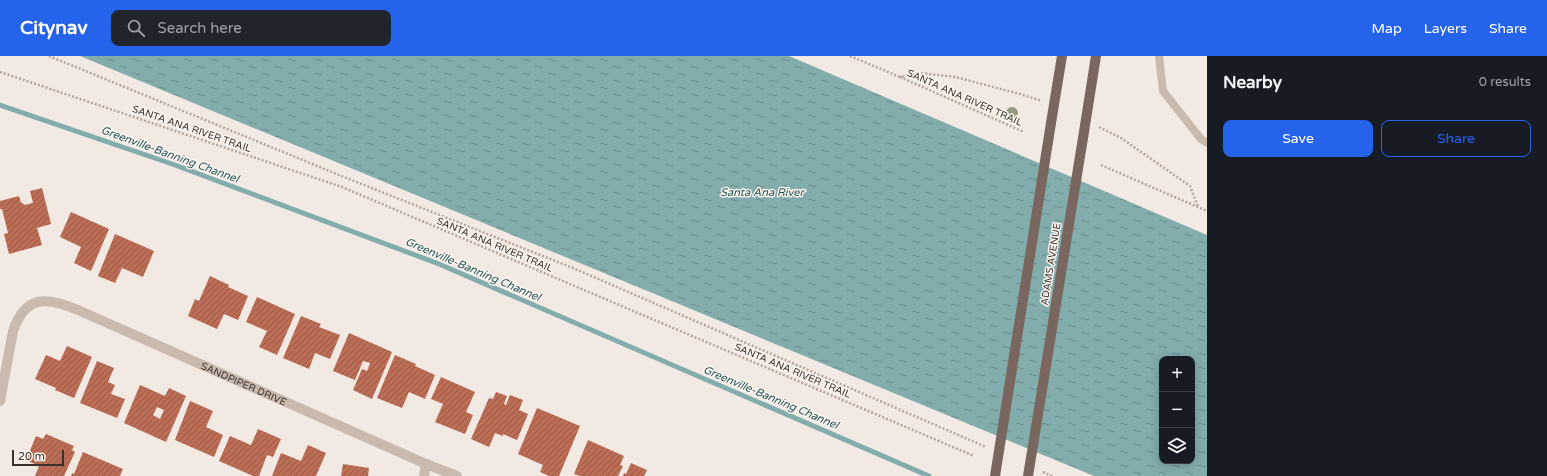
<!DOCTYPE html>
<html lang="en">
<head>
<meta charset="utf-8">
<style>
  :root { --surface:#171b24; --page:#20242c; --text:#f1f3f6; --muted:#9ea1a6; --line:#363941; --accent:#2563eb }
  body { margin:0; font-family:"Varela Round",sans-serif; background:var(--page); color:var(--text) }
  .controls { position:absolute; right:12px; bottom:12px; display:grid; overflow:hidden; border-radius:8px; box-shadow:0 2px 10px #0003 }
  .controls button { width:36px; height:36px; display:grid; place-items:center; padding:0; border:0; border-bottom:1px solid var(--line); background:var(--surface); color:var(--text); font:20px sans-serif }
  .scale { position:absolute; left:12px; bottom:10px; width:52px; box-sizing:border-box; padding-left:4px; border:2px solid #39302c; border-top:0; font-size:11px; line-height:14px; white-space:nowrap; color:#39302c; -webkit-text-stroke:3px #faf4ee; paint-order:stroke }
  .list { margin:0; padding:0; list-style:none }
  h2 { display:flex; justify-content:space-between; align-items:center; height:52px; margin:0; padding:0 16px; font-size:17px }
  h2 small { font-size:13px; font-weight:400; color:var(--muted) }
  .actions { display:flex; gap:8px; padding:12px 16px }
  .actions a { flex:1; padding:9px 0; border:1px solid var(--accent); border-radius:8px; text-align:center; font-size:14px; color:var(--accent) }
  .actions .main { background:var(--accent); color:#fff }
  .icon { flex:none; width:22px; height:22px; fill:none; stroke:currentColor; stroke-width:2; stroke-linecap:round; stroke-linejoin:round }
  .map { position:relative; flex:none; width:1207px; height:420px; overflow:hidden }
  header { display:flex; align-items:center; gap:24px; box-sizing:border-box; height:56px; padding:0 20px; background:var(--accent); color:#fff }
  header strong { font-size:19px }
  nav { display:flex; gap:22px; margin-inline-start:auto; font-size:14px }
  .search { width:280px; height:36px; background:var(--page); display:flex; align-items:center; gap:10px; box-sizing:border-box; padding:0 14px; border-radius:8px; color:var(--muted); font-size:15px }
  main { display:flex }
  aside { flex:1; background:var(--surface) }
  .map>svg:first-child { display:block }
  .water { fill:url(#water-ripples); fill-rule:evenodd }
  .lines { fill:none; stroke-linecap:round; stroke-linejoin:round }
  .stream { stroke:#83acad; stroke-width:5 }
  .building { fill:url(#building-hatch); fill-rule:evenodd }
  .path { stroke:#b5a499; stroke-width:2.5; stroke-dasharray:2 2; stroke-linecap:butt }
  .service { stroke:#cabaae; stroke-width:8 }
  .minor { stroke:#cabaae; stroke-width:10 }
  .primary { stroke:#79675f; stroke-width:10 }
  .primary-bridge { stroke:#79675f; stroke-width:10 }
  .tree { fill:#959881 }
  .labels { text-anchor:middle; stroke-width:3; stroke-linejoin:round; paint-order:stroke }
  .street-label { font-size:10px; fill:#39302c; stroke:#faf4ee }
  .water-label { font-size:11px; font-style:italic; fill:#255557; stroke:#faf4ee }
</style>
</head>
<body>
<header>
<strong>Citynav</strong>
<div class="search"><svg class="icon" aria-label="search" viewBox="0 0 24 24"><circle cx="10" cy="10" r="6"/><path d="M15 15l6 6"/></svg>Search here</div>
<nav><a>Map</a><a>Layers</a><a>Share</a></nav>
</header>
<main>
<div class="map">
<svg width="1207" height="420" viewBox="0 0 1207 420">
  <defs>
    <pattern id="water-ripples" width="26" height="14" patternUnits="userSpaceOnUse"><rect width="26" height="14" fill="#83acad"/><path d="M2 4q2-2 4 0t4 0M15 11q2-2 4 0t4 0" fill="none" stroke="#6c8c8d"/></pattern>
    <pattern id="building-hatch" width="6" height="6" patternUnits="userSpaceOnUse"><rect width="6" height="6" fill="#bc6d56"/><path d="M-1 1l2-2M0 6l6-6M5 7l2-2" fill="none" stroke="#9a5a47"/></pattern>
  </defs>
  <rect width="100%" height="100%" fill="#f2eae2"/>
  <!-- water -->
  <path class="water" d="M80,0H789L1207,179V420H1094ZM1162,303H1192V405H1162Z"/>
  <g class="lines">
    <!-- stream -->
    <path class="stream" d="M0,49L175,109L439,208L929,420"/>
  </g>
  <!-- building -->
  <path class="building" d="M42,132L51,168L37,172L42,189L9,198L4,178L8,177L2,153H0V145L19,140L21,147H23L24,149L33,147L30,135Z
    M71,156L109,173L91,215L74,207L81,191L60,181Z
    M115,178L154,195L143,221L122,212L115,227L98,220Z
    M210,220L229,229L228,231L248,240L238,264L224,258L217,273L188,260L195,243L199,245Z
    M257,241L295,258L277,299L259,291L267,275L246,266Z
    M301,260L321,268L319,271L340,279L330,303L315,297L309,313L283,302Z
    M349,277L392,296L372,343L353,334L362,313L367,315L370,307L363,305L355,324L333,315Z
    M67,290L92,301L74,342L55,334L56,332L35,323L46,299L60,305Z
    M395,299L416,308L415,310L435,319L425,343L409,336L402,352L377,342Z
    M97,305L114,312L108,326L115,329L111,338L125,343L117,362L80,347Z
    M441,321L475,336L466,356L473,359L465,378L435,366L443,348L431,343Z
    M140,329L165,340L169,332L186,340L166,386L124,367ZM157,351L164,354L160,363L153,359Z
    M496,336L507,340L504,348L506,349L510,339L523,344L519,354L528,358L517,384L503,378V380L495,377L489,391L471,383L489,342L493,343Z
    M190,345L213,355L206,371L223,379L214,401L175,384Z
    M537,352L580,370L559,420H549L540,416L543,409L518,398Z
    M258,373L281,383L273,401L267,399L259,420H253L219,405L230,380L251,389Z
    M46,378L74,390L72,394L75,396L64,420H35L39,410L26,404L36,380L43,383Z
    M588,384L624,400L620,409L623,410L618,420H580L574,418Z
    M308,389L326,397L316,420H272L281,397L301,405Z
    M83,396L123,413L120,420H71L72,417L74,418Z
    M631,407L647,414L644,420H623L624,417L626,418Z
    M343,408L369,412L368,420H341Z"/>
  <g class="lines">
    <!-- path -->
    <path class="path" d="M49,0L349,123L573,212L986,391
      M850,0L900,21L920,17L955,21L1020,38L1042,45
      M0,16L342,131L974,400
      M900,21L1024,76
      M1099,71L1121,82L1190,130L1198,151
      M1101,109L1207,155
      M1043,416L1052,420"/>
    <!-- service -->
    <path class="service" d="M1159,0L1163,35L1201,83L1207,87"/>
    <!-- minor -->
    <g class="minor">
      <path id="s1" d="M0,345L13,275C26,238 47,241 78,254L426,408L457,420"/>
      <path d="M424,420L426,408"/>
    </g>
    <!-- primary -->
    <path class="primary" d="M1051,67L1062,0
      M1083,82L1096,0"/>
    <!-- primary-bridge -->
    <path class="primary-bridge" d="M995,420L1051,67
      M1028,420L1083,82"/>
  </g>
  <!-- trees -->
  <circle class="tree" cx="1012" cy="57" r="6"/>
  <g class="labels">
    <!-- street labels -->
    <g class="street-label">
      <text transform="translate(965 41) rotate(24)" y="4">SANTA ANA RIVER TRAIL</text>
      <text transform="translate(192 72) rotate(19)" y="4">SANTA ANA RIVER TRAIL</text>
      <text transform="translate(495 188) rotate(23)" y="4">SANTA ANA RIVER TRAIL</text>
      <text transform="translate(1050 208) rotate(-81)" y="4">ADAMS AVENUE</text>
      <text transform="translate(793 314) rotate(23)" y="4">SANTA ANA RIVER TRAIL</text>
      <text dy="4" stroke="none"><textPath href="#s1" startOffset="334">SANDPIPER DRIVE</textPath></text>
    </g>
    <!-- water labels -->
    <g class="water-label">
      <text transform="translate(170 98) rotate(20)" y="4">Greenville-Banning Channel</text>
      <text x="762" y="140">Santa Ana River</text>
      <text transform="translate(473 213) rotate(23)" y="4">Greenville-Banning Channel</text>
      <text transform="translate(771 341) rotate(23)" y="4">Greenville-Banning Channel</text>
    </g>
  </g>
</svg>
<div class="controls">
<button>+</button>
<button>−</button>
<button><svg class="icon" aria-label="layers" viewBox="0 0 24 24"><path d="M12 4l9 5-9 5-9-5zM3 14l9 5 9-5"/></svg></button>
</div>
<div class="scale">20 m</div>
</div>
<aside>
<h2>Nearby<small>0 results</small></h2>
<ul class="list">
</ul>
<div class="actions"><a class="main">Save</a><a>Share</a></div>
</aside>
</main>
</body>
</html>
